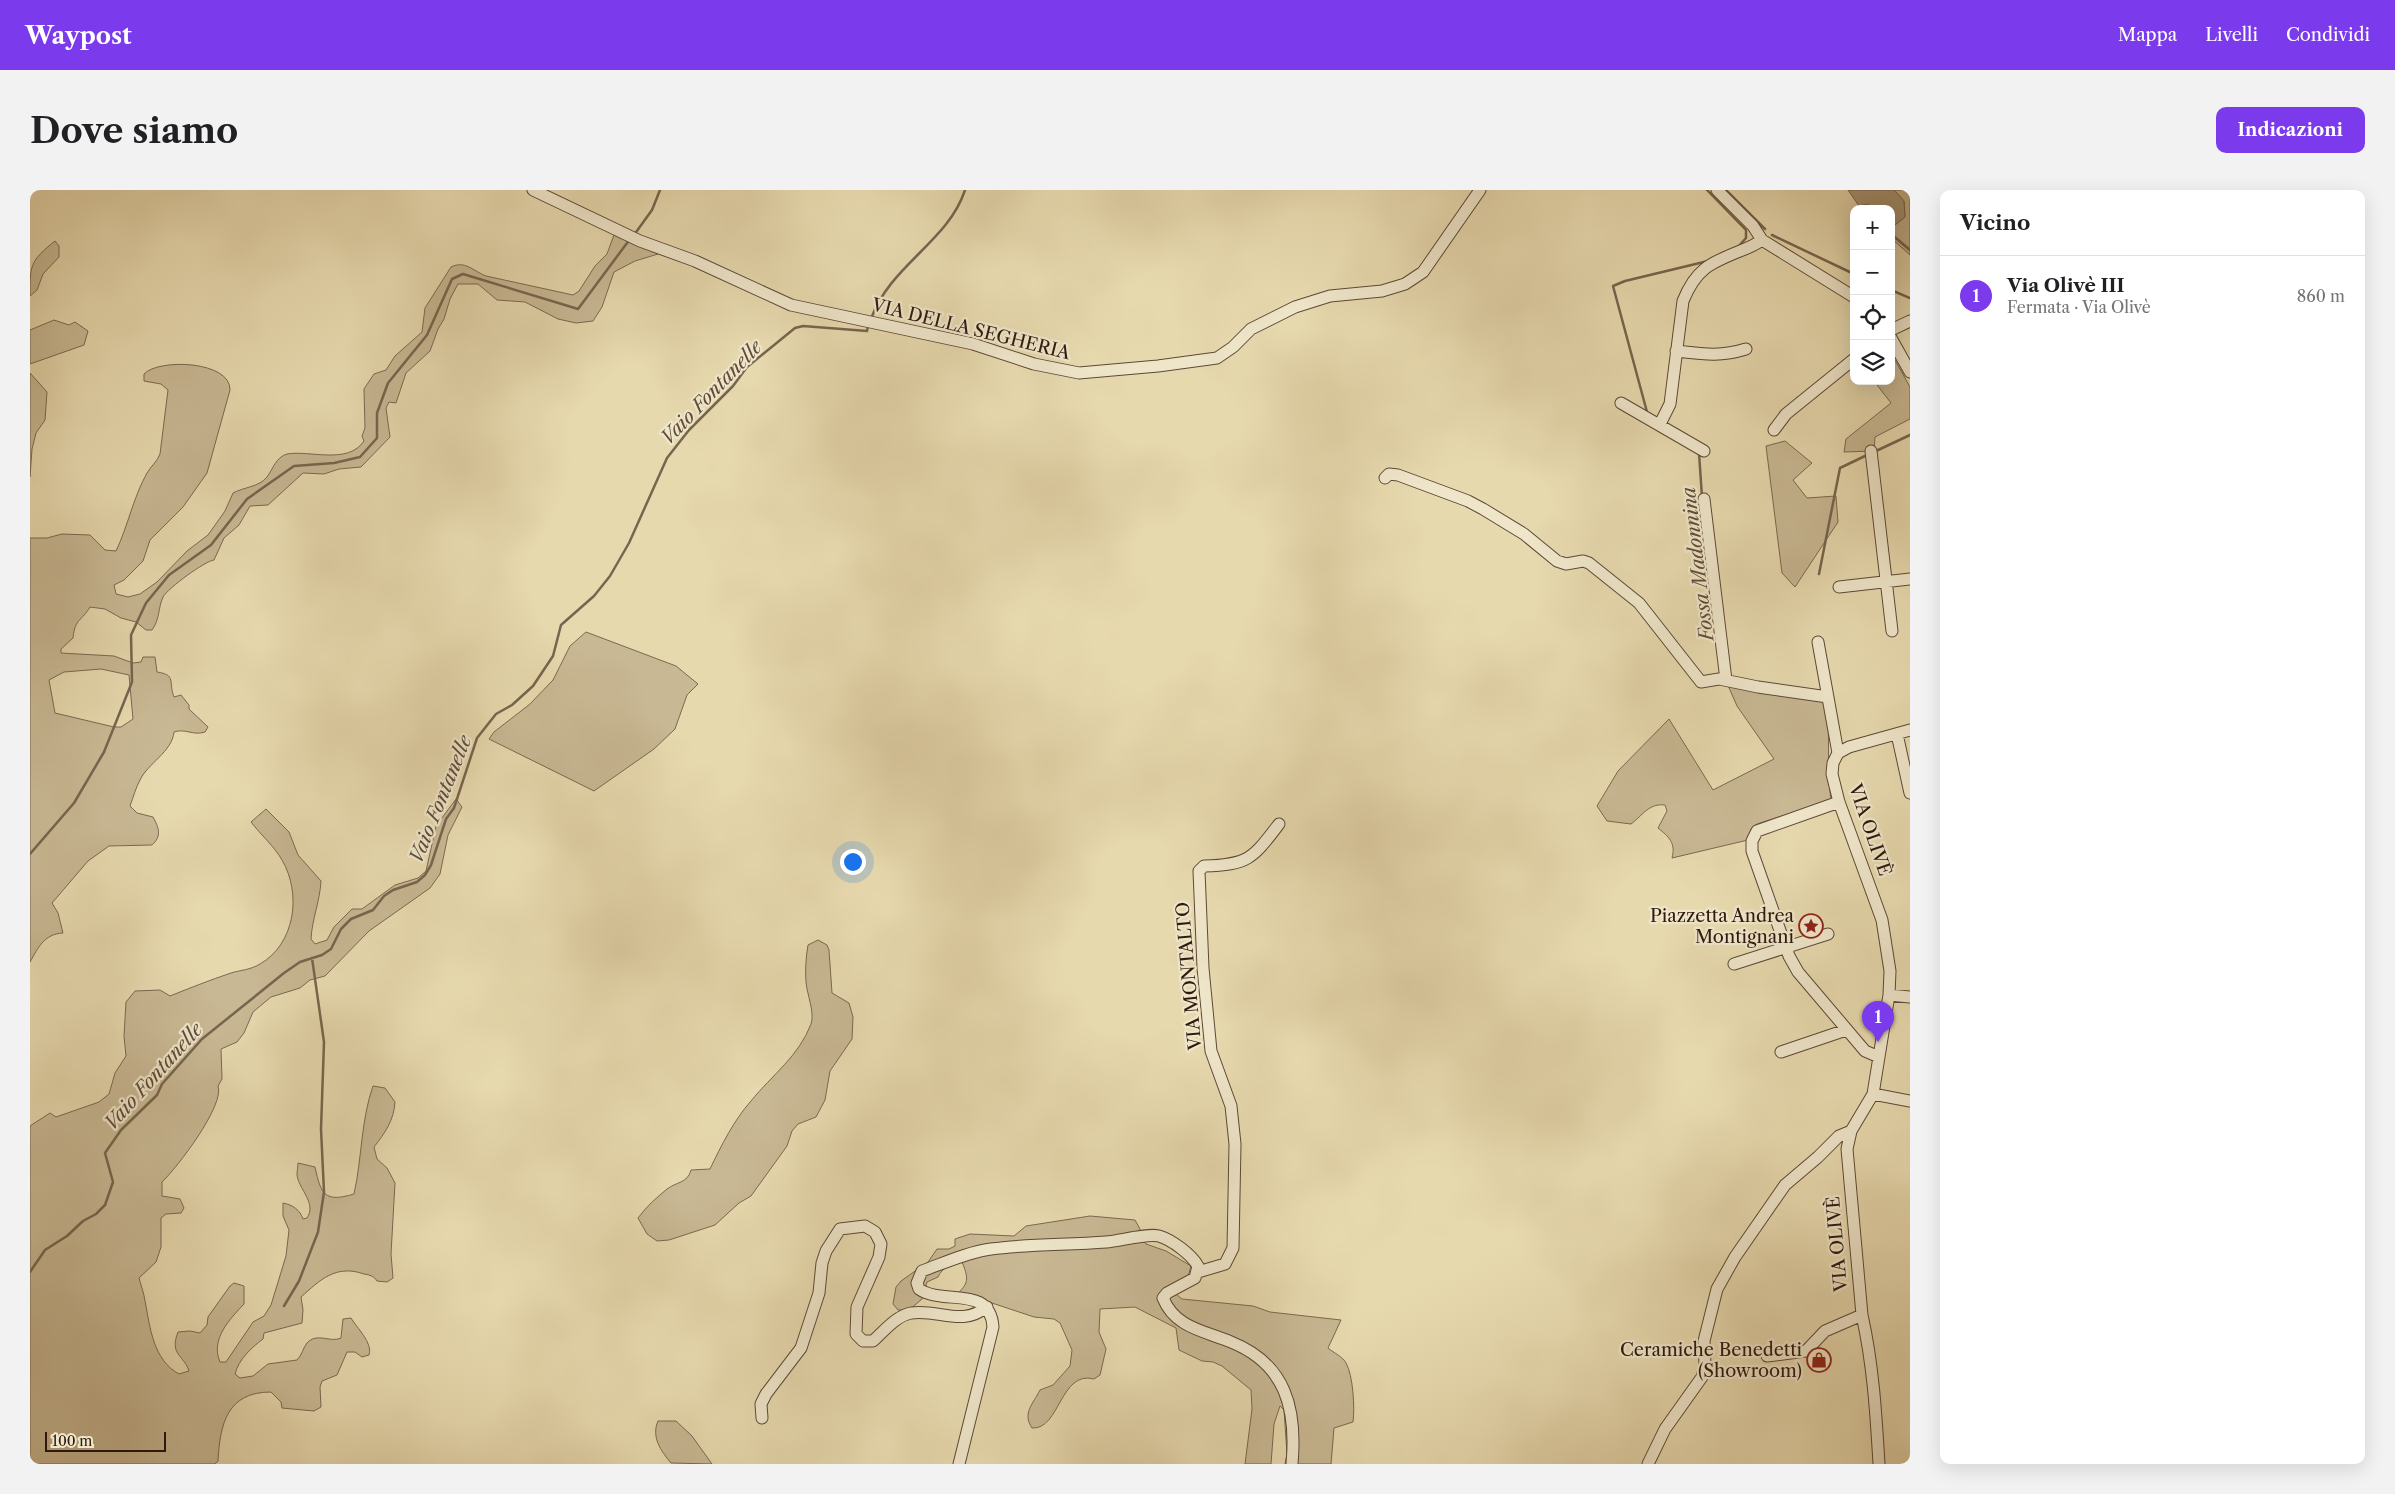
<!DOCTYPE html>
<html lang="it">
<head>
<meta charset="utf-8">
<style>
  :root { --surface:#fff; --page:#f2f2f2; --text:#202124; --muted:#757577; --line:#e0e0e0; --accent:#7c3aed }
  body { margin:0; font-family:"Libre Caslon Text",serif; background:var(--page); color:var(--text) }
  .controls { position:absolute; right:15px; top:15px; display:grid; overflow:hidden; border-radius:10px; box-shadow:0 5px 20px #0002 }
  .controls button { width:45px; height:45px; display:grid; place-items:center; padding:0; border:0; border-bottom:1px solid var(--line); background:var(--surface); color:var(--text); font:25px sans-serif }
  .scale { position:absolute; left:15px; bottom:12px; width:121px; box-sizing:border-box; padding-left:5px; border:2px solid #2e190e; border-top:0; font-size:14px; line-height:18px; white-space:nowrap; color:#2e190e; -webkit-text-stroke:4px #efe6ca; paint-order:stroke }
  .you { position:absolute; left:822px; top:671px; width:18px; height:18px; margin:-12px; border:4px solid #fff; border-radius:50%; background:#1a73e8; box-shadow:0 0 0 8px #1a73e833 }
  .badge { display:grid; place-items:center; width:32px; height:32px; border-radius:50%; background:var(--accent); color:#fff; font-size:16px; font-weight:700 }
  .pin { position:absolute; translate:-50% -41px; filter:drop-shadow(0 1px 2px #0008) }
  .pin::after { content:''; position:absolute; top:26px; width:18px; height:15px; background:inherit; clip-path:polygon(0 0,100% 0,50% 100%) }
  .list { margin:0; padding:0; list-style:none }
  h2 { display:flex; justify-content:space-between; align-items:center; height:65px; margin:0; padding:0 20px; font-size:21px }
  h2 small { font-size:16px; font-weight:400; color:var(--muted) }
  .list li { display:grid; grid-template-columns:32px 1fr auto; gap:15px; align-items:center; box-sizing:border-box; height:80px; padding:0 20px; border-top:1px solid var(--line) }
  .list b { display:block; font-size:19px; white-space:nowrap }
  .list p { margin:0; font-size:16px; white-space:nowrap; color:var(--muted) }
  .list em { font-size:16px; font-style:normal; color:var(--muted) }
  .icon { flex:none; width:28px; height:28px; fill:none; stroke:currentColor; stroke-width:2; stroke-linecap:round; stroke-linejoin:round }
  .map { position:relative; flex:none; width:1880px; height:1274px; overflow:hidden; border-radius:10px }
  header { display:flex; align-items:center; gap:30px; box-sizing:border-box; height:70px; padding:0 25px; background:var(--accent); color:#fff }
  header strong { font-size:24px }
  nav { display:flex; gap:28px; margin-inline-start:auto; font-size:18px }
  .intro { display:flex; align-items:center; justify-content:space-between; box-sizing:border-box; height:120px; padding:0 30px }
  h1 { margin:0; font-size:35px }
  .button { padding:12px 22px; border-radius:10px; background:var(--accent); color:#fff; font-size:18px; font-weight:700 }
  main { display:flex; gap:30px; padding:0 30px }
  aside { flex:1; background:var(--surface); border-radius:10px; box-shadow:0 5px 20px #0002 }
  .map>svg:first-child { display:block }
  .green { fill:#c8b893; stroke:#7b6850; fill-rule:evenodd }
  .water { fill:#a89878; stroke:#77654e }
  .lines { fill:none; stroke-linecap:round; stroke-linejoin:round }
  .stream { stroke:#77654e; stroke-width:2.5 }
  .minor-casing { stroke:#5c4936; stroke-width:13 }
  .minor { stroke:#efe6ca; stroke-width:11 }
  .labels { text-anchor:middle; stroke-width:4.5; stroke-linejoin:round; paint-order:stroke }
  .street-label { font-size:18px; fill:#2e190e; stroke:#efe6ca }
  .poi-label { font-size:18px; fill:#2e190e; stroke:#efe6ca; text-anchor:end }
  .water-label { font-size:19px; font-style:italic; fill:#5f4c38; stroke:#efe6ca }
</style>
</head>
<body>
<header>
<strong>Waypost</strong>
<nav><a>Mappa</a><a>Livelli</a><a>Condividi</a></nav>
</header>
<div class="intro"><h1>Dove siamo</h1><a class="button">Indicazioni</a></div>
<main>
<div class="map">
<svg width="1880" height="1274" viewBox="0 0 1880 1274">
  <rect width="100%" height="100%" fill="#e7d9ae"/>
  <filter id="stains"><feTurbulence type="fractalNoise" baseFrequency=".004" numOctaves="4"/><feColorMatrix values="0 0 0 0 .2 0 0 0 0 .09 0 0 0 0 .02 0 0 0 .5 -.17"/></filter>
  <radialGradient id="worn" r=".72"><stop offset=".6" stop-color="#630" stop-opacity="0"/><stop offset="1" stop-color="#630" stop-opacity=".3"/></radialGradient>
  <!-- green -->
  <path class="green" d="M1864,0H1880V65L1861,48V38L1875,27L1874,11Z
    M584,45L628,64L605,71L584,82L572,117L563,131L546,133L528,129L495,112L467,110L448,94H428L420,109L414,129L408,139L400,161L376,183L366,213L359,212L356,218L360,247L331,277L309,279L294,284L273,283L238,315L220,316L209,335L194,348L184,370C175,371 138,398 133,407C128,418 130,429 122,440H116L106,432L91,428L75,419L60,417C52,431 45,428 43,448L31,459V463L84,466L103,473L111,472L113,467H125L127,482C147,485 138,492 144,507L151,505L159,515V519L178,537L175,542C163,546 155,538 144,542C142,562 118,573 110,590C106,597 103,608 100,616L107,623L123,627C129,638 132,646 122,655L79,656L58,671L22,713L28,723L33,743C14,744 8,758 0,772V348H17L32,344L60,345L75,360L86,361C98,336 103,308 117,283C121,276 127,272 130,264L138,200L131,194L114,191V184C129,168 201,171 200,200L177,283L153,317L120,350L113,371L94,390L84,395L86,404L98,407L110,404L127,392L157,361L178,345L195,321L203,303C214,297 229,297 237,287C243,279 246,267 257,264C280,260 318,275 334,251L332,246L335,238L334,199L344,184L356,180L365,166L392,142L395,118L421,77C435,70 443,81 456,86L543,105L549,101L565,76L577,64ZM71,479L99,485L103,529L91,537H84L25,523L19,490L34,482Z
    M25,51L29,56V67L13,84L7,100L0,106C0,75 0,71 25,51Z
    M24,130L39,135L45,132L58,141L54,155L0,174V140Z
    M1861,163L1880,197V229L1845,247L1844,261L1814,262L1816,249L1861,213L1844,191H1861Z
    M0,183L17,202L15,230L6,243L2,259L0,287Z
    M1755,251L1782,273L1763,290L1777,308L1806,306L1808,332L1765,397L1752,383L1736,256Z
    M556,442L646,476L668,494L657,505L645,539L624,559L564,601L459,549L464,542L500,514L523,490L540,456Z
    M1697,493L1796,508C1801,542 1796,576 1801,610L1727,634L1721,639L1718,650L1642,668C1646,653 1639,647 1628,638L1637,621L1635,615C1619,613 1613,625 1601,634L1577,631L1567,616L1588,581L1639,529L1683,600L1744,569L1707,516Z
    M426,609L432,617L418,645L410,684L400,698L339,741L295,786L280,790L270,798L241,807L223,822L214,843L207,852L191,859L192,889L188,896C195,915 147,978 132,992V1006L150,1009L154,1018L151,1023L136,1024L131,1028V1057L126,1072L109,1088C111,1096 114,1103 115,1111C120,1137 123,1170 149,1184L159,1181C154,1165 139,1165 148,1142L160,1141L170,1143L177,1135L178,1127L200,1096L204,1093L214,1096V1114C200,1129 180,1149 190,1172H196L223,1132L234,1126L241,1115L256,1066L259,1040L253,1026V1013C263,1015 270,1020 273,1029L277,1028C287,1013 269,1000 267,985C267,981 268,976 268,973L285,977C291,1004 294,1013 324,1004C332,968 331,930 343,896L355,898L365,912C364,930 355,943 344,957L347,969L357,978L365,993L361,1064L363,1088L357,1092L347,1091C344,1086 340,1085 334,1084C306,1074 290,1090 271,1107L273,1120L272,1133L234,1143L233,1149C221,1158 209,1169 205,1184L210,1188L223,1186L238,1174L267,1170C272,1165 273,1158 277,1153C287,1142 300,1153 311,1148L313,1129L321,1128C327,1138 343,1153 339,1165L332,1167L325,1162H317L307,1185L292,1191L290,1197L291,1217L284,1221L252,1218L251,1212L241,1202C197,1202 190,1234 188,1271L185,1274H0V936L20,923L26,927L69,912L79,904L85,883L96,866L94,846L96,812L105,801L130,800L140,806C160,798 180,790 201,783C211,780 220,780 230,774C265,754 272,704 252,670C244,656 231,645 221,632L236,619L259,642L268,665L291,691C290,711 282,729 281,749L285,754L297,750L304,737L322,719H332L365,695L388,688L396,681L406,636Z
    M788,750L797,755L799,760L802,803L819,813L823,827L822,849L800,881L795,910L786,927L768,934L762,941L757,956L721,1006L709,1013L685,1035L639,1050L627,1051L617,1044L608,1028C616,1017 626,1008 637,999C646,992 658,993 661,980L680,979C691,956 704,930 721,911C742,885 769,866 781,834C785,822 777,805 776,792C775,781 776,766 778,755Z
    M1060,1026L1105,1030L1110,1039V1046L1116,1054L1136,1061L1161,1076L1157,1091L1140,1099L1152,1109L1223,1116L1240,1122L1311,1130L1298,1158C1304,1163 1313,1167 1316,1173C1323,1185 1325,1218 1323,1232L1304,1238L1301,1274H1255L1257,1264L1254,1220L1250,1216L1244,1234L1241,1274H1215L1222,1219L1221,1200L1192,1176L1183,1172L1172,1171L1149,1160L1146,1138L1105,1117L1070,1119L1069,1142L1076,1159L1070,1185L1064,1189C1030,1180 1030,1240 1002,1238C992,1223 1003,1214 1010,1200L1023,1195L1040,1176L1042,1160L1030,1133L1024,1129L1004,1127L953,1110L922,1108C938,1095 940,1091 932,1072C922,1075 912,1077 908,1087L897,1092L892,1109L879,1120H868L863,1114L866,1097L871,1091L898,1072L907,1059H919L925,1056V1049L940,1044L984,1046L996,1036Z
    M628,1231H646L662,1246L682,1274L641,1273C631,1261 621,1247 628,1231Z"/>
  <!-- water -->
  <path class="water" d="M1818,0H1864L1874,11L1875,27L1861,38V19H1841L1838,14L1829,16Z"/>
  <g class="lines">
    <!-- stream -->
    <path class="stream" d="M1677,0L1716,40V48L1708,57
      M1696,0L1735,39
      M1861,44L1880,60
      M604,45L622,20L630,0
      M1742,45L1824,84
      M1861,100L1880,108
      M841,129C860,75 918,52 935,0
      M1617,222L1583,96L1595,91L1678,71
      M1846,261L1880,245
      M1669,263L1672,307
      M1789,384L1810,278L1835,266
      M0,664L44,613L74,562L102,492L101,445L116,413L139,385L181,355L217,309L264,276L304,273L330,267L347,248V223L358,193L397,145L422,89L433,84L548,119L600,49
      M0,1082L15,1060L37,1046L53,1031L66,1024L75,1015L83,992L75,963L91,940L127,905L132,894L172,849L254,783L270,772L292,765L301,759L311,739L321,729L343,720L354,706L363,700L387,692L395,685L401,675L416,629L424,618L447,548L466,524L482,515L503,496L523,466L531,435L564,406L580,386L599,353L637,268L659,240L703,196L717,177L765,138L773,136L837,141L838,136
      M254,1116L269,1091L288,1042L294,1002L291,939L294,852L282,768"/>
    <!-- minor casing -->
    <g class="minor-casing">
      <path id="minor" d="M503,0L610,51L665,71L761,115L943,154L1004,174L1049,183L1128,176L1187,168L1203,157L1221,139L1265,117L1300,106L1352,101L1375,94L1393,82L1450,0
        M1687,0L1723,36L1732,50L1824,107
        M1861,140L1880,131
        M1861,148L1880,182
        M1646,161C1673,164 1690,167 1716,159
        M1591,213L1674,261
        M1630,234L1640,214L1653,111C1666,79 1680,73 1710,61C1718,58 1725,55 1732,50
        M1744,240L1756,224L1824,169
        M1841,261L1862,441
        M1355,288L1359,284L1368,285L1438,311L1453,319L1494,344L1527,371L1536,374L1553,371L1559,373L1609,413L1671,492L1689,489L1728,497L1798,507
        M1674,309L1696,490
        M1809,397L1880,389
        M1788,452L1808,563
        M1867,544L1880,603
        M1809,612L1727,641L1722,651V661L1759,766L1768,782L1835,861L1849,867
        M1704,774L1798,744
        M1859,805L1880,807
        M1751,862L1816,840
        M1843,904L1880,911
        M1168,1082L1195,1074L1203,1058L1205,954L1201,916L1181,861L1173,778L1169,681L1174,676C1219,675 1223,668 1249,634
        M1737,1166L1776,1161L1795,1141L1832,1125
        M732,1228L731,1214L736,1204L771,1158L789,1103L792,1073L796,1061L810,1039L835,1036L845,1042L851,1054L849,1067L827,1117L826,1144L833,1151H843C854,1141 866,1126 881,1123C910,1119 931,1137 957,1117
        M929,1274L963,1137C960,1094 914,1116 889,1099L887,1093L892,1081C914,1073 938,1062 961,1059C999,1054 1038,1055 1076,1052C1090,1051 1117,1043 1129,1046C1142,1050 1161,1064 1168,1076L1165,1088L1137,1103L1133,1108C1145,1138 1175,1141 1201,1152C1256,1174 1267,1219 1262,1274
        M1618,1274L1635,1239L1672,1187L1675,1175L1674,1151L1687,1099L1705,1067L1755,995L1788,967L1809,946L1821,941
        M1849,1274C1846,1223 1843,1174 1832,1125L1817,959L1821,941L1843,904L1859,805L1860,781L1852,730L1809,612L1802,584L1803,573L1808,563L1819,557L1880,540"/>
    </g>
    <!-- minor -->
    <use href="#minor" class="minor"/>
  </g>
  <!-- icons -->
  <defs>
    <g id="sight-ring" transform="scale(1.25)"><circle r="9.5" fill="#efe6ca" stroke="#8f2418" stroke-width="1.5"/><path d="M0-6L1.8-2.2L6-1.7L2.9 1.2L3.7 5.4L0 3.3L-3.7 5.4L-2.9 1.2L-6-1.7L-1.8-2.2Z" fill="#8f2418"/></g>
    <g id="shop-ring" transform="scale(1.25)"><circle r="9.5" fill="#efe6ca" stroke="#8f2418" stroke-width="1.5"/><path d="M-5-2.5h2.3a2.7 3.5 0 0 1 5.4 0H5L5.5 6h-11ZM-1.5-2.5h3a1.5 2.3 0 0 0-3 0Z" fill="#8f2418"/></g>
  </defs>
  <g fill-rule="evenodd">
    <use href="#sight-ring" x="1781" y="736"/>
    <use href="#shop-ring" x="1789" y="1170"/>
  </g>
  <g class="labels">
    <!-- street labels -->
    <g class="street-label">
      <text transform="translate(941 139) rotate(14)" y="6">VIA DELLA SEGHERIA</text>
      <text transform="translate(1840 640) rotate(71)" y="6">VIA OLIVÈ</text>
      <text transform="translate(1159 786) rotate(-95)" y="6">VIA MONTALTO</text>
      <text transform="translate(1807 1054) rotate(-95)" y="6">VIA OLIVÈ</text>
    </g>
    <!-- poi labels -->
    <g class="poi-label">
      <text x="1764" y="732">Piazzetta Andrea<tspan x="1764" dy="21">Montignani</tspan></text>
      <text x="1772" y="1166">Ceramiche Benedetti<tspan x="1772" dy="21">(Showroom)</tspan></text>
    </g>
    <!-- water labels -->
    <g class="water-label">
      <text transform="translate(681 202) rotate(-46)" y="7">Vaio Fontanelle</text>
      <text transform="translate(1667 374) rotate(-97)" y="7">Fossa Madonnina</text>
      <text transform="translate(410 609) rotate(-68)" y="7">Vaio Fontanelle</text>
      <text transform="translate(123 886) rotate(-48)" y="7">Vaio Fontanelle</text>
    </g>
  </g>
  <rect width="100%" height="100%" filter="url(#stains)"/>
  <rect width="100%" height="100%" fill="url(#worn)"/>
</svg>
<div class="controls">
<button>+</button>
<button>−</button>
<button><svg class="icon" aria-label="locate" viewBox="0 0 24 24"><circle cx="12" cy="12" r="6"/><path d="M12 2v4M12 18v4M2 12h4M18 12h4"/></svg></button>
<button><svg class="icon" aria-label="layers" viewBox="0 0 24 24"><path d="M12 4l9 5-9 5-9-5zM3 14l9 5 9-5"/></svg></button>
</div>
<div class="scale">100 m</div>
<div class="you"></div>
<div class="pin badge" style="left:1848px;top:852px">1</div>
</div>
<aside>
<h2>Vicino<small></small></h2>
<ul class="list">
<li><span class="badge">1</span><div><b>Via Olivè III</b><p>Fermata · Via Olivè</p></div><em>860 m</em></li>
</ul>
</aside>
</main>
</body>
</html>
